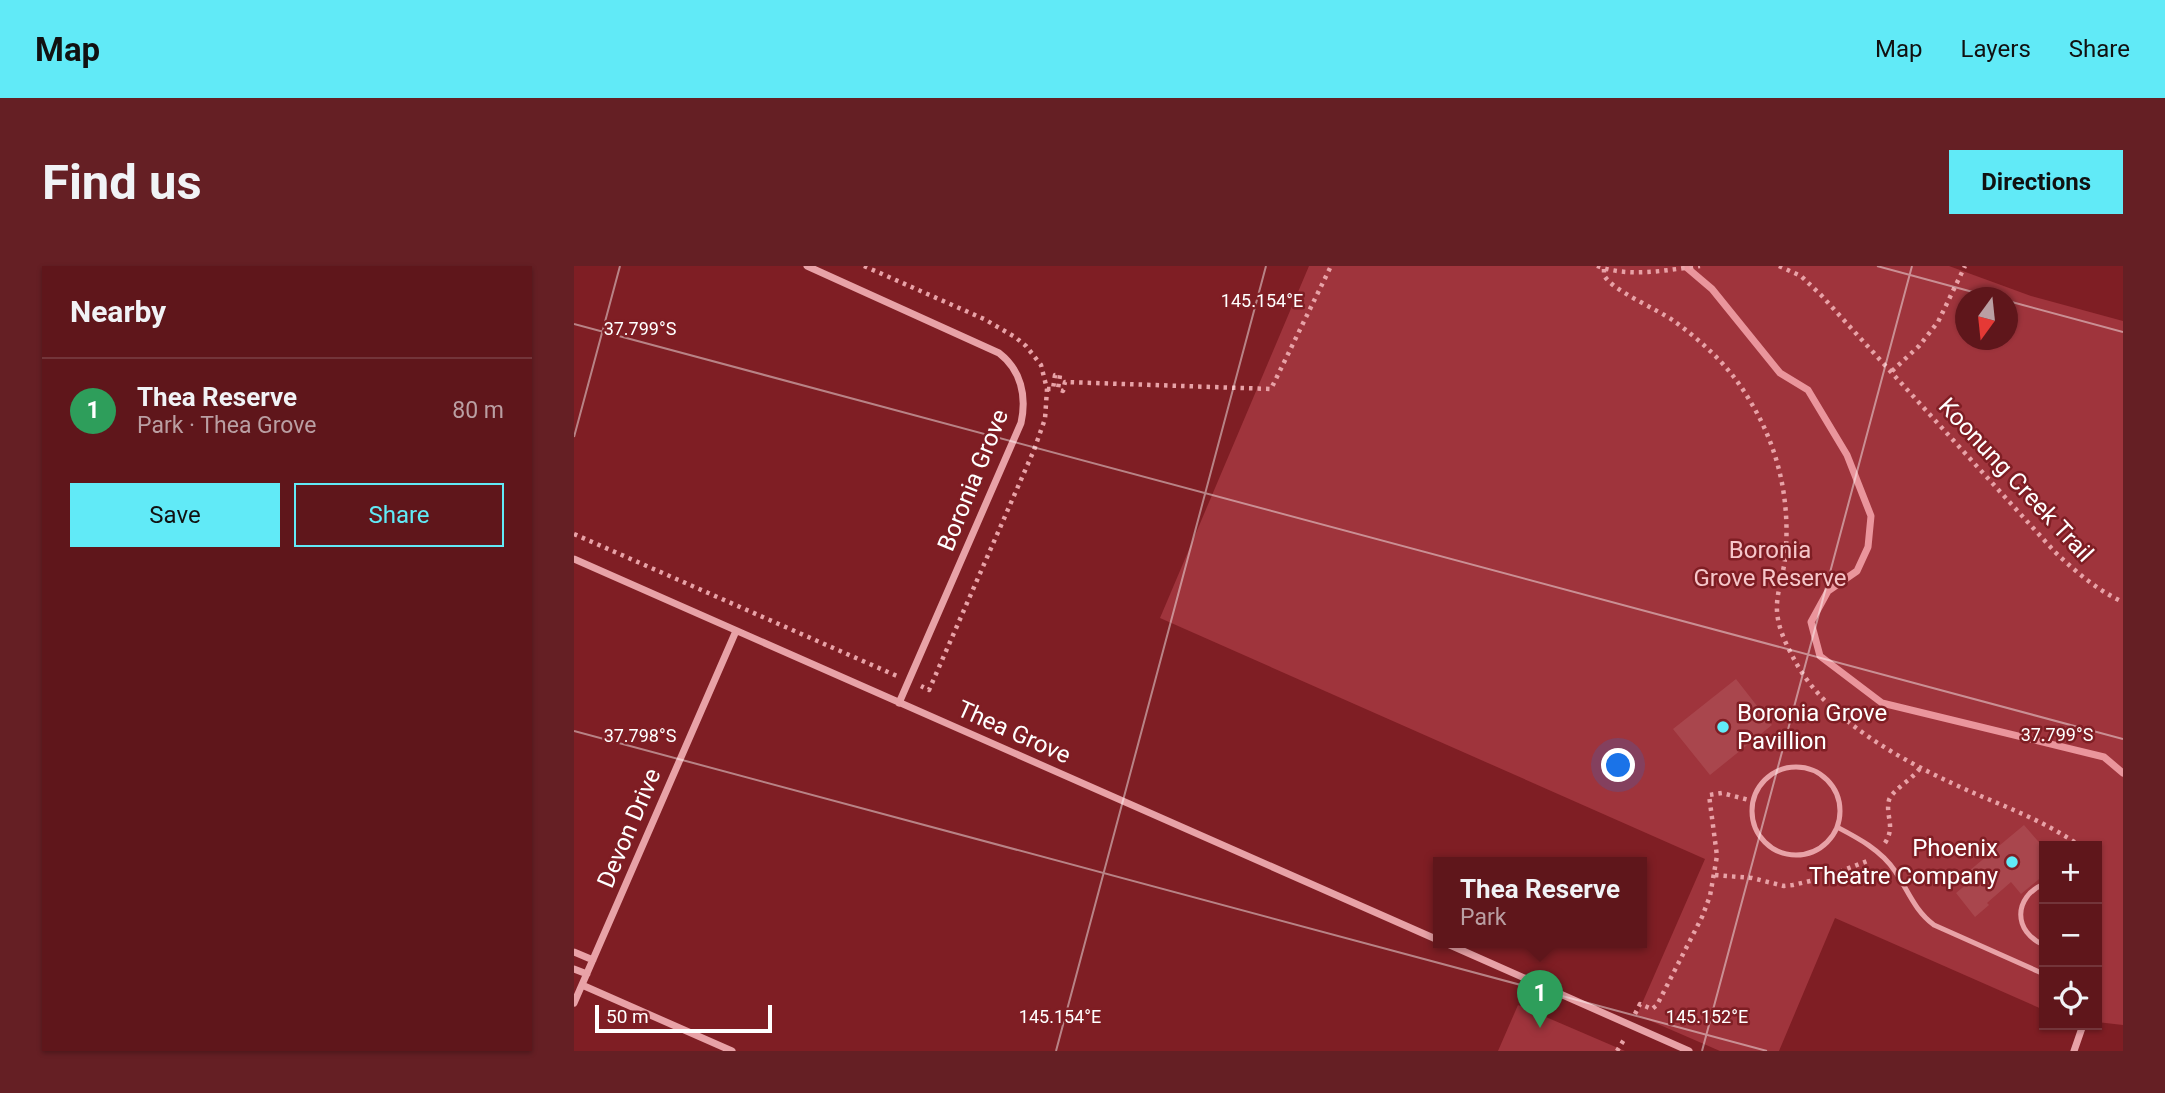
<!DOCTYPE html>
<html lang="en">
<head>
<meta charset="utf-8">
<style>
  :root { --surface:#5f161b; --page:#651f24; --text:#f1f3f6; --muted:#ba9fa3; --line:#73353a; --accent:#61eaf7 }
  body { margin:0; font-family:Roboto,sans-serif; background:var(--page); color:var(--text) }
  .controls { position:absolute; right:21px; bottom:21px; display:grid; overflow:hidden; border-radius:0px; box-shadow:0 2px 5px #0004 }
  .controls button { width:63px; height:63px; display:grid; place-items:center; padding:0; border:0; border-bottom:2px solid var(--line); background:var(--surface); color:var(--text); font:35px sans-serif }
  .compass { position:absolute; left:1381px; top:21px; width:63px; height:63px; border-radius:50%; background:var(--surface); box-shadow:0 2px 5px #0004; rotate:195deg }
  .scale { position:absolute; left:21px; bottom:18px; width:177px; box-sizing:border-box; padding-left:7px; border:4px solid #fff; border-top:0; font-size:19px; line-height:24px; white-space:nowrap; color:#fff; -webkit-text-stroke:5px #7f1e24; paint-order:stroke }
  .you { position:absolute; left:1045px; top:500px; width:24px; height:24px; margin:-18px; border:5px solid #fff; border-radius:50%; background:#1a73e8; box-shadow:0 0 0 10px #1a73e833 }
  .badge { display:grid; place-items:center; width:46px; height:46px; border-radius:50%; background:var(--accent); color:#fff; font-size:23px; font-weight:700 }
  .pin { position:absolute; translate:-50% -58px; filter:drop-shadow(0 2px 4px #0008) }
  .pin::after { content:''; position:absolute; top:37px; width:24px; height:21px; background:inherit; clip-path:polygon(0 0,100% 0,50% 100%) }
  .popup { position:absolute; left:859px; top:591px; width:214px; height:91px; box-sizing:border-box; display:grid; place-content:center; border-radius:0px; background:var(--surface); filter:drop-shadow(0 2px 5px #0005); font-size:23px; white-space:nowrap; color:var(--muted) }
  .popup b { font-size:26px; color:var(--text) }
  .popup::after { content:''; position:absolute; left:50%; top:100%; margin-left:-14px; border:14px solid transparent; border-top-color:var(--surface) }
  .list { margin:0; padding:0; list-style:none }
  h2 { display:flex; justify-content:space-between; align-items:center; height:91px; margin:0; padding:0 28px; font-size:30px }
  h2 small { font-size:23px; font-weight:400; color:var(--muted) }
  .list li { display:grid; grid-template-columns:46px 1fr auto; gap:21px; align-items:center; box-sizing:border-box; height:105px; padding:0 28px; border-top:2px solid var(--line) }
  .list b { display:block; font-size:26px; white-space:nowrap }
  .list p { margin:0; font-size:23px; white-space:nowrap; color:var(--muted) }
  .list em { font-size:23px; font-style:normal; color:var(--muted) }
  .actions { display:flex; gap:14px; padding:21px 28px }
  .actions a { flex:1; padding:16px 0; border:2px solid var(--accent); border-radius:0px; text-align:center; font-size:24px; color:var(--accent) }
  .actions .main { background:var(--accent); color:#111 }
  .icon { flex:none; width:38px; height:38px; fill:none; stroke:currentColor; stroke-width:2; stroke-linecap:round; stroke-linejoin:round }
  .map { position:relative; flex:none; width:1549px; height:785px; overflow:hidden; border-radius:0px }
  header { display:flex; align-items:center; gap:42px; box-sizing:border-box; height:98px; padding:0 35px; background:var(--accent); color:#111 }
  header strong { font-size:33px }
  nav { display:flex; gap:38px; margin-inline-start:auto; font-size:24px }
  .intro { display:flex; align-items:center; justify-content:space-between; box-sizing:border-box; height:168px; padding:0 42px }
  h1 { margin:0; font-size:49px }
  .button { padding:18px 32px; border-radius:0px; background:var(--accent); color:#111; font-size:24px; font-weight:700 }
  main { display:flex; gap:42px; padding:0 42px }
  aside { flex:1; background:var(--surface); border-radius:0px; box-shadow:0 2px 5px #0004 }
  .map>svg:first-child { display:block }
  .green { fill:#9f343c; fill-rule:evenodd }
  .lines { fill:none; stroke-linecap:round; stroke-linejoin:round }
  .stream { stroke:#ea959c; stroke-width:7 }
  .building { fill:#a9464d }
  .path { stroke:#e8a2a7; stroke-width:4.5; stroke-dasharray:3.5 5; stroke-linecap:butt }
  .service { stroke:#e8a2a7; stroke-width:5 }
  .minor { stroke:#e8a2a7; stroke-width:7 }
  .ticks { fill:none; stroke:#fff; stroke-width:2; stroke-opacity:0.45 }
  .poi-dot { fill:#61eaf7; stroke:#7f1e24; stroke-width:2.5 }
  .labels { text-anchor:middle; stroke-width:5; stroke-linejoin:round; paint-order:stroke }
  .street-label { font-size:24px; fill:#fff; stroke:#7f1e24 }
  .park-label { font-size:24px; fill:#f6c6c9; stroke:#7f1e24 }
  .poi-label { font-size:24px; fill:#fff; stroke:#7f1e24; text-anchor:start }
  .ticks-label { font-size:18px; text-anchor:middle; fill:#fff; stroke:#7f1e24; stroke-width:5; stroke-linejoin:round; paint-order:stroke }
</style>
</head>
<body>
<header>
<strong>Map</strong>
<nav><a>Map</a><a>Layers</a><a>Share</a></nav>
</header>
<div class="intro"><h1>Find us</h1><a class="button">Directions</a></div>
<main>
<aside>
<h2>Nearby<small></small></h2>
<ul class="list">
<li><span class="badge" style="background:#2e9e5b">1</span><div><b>Thea Reserve</b><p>Park · Thea Grove</p></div><em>80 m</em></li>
</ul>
<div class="actions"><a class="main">Save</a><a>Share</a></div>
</aside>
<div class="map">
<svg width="1549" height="785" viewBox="0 0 1549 785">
  <rect width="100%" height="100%" fill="#7f1e24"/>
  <!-- green -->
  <path class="green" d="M735,0H1375L1457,30L1549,55V759L1523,756V580H1470V744L1261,652L1205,785H1146L1063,749L1131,593L586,352ZM1392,32H1434V74H1392Z
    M944,739L1051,785H924Z"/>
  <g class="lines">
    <!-- stream -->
    <path class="stream" d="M1111,0L1138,23L1206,107L1234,124L1273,189L1297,250L1294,281L1283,305L1254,325L1237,356L1246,390L1308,437L1530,491L1549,507"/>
  </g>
  <!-- building -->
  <path class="building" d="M1162,413L1198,459L1136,509L1099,463Z
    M1450,559L1470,582V609L1447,628L1437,616L1413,637L1415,639L1401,651L1382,627L1394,617L1389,610Z"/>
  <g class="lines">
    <!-- path -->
    <path class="path" d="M290,0L410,53L441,71L452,80L467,99L473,123L471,153L460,184L355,424L347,420
      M1023,0C1056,12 1092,4 1126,0
      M1205,0L1227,10L1247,29L1481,286C1502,306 1523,324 1549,336
      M1030,3V9C1037,24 1083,43 1100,55C1130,77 1157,102 1176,135C1205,182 1217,237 1211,293C1209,310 1202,328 1203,345C1204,363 1213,380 1221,395C1255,458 1338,500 1402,528C1437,543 1474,557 1506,580
      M1318,105L1345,80L1364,56L1391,0
      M473,123H479L481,109H486L484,123L489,125L491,116L697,123L757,0
      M0,268L323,410
      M1311,577C1322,560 1311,550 1315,534C1319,523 1339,513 1346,502
      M1141,609L1178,612L1210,620L1219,619L1249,612L1296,594
      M1061,748L1066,738L1078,743L1083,739L1128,651L1136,630L1143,590L1135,529L1148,527L1179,535
      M1043,785L1051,772"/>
    <!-- service -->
    <path class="service" d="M1178 545a44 44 0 1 1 88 0a44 44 0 1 1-88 0Z
      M1263,561C1284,572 1307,584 1321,605C1334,624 1340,644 1360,659L1470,708
      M1470,618C1439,631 1439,666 1470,679"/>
    <!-- minor -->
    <path class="minor" d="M233,0L425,87C447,104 453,130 447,157L325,437
      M0,293L864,674
      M869,676L1115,785
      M0,686L19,694
      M0,703L13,708
      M8,719L158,785
      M0,737L162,365
      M1500,785L1509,759"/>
  </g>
  <!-- ticks -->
  <path class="ticks" d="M1303,0L1421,32M1434,35L1549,66M0,58L1549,473M0,171L46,0M0,465L1193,785M482,785L692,0M1128,785L1338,0"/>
  <!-- markers -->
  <g class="poi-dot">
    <circle cx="1149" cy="461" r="7"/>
    <circle cx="1438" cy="596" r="7"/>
  </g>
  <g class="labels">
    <!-- street labels -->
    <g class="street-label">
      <text transform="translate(399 214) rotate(-68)" y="8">Boronia Grove</text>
      <text transform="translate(1442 214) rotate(47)" y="8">Koonung Creek Trail</text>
      <text transform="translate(440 466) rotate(24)" y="8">Thea Grove</text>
      <text transform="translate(55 562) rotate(-67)" y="8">Devon Drive</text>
    </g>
    <!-- park labels -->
    <g class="park-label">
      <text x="1196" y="292">Boronia<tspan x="1196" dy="28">Grove Reserve</tspan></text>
    </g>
    <!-- poi labels -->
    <g class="poi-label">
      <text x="1163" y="455">Boronia Grove<tspan x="1163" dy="28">Pavillion</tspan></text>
      <text x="1424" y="590" text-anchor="end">Phoenix<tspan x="1424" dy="28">Theatre Company</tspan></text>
    </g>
  </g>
  <g class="ticks-label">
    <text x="688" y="41">145.154°E</text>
    <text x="66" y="69">37.799°S</text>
    <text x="1483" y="475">37.799°S</text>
    <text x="66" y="476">37.798°S</text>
    <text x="486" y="757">145.154°E</text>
    <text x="1133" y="757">145.152°E</text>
  </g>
</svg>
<div class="controls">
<button>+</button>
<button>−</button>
<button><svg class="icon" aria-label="locate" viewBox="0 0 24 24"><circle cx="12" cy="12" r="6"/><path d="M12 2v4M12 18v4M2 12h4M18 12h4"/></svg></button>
</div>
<svg class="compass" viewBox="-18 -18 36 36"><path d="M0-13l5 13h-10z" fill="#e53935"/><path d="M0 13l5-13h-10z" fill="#ba9fa3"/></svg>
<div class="scale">50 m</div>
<div class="you"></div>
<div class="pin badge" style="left:966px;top:762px;background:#2e9e5b">1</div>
<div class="popup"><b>Thea Reserve</b>Park</div>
</div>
</main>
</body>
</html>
